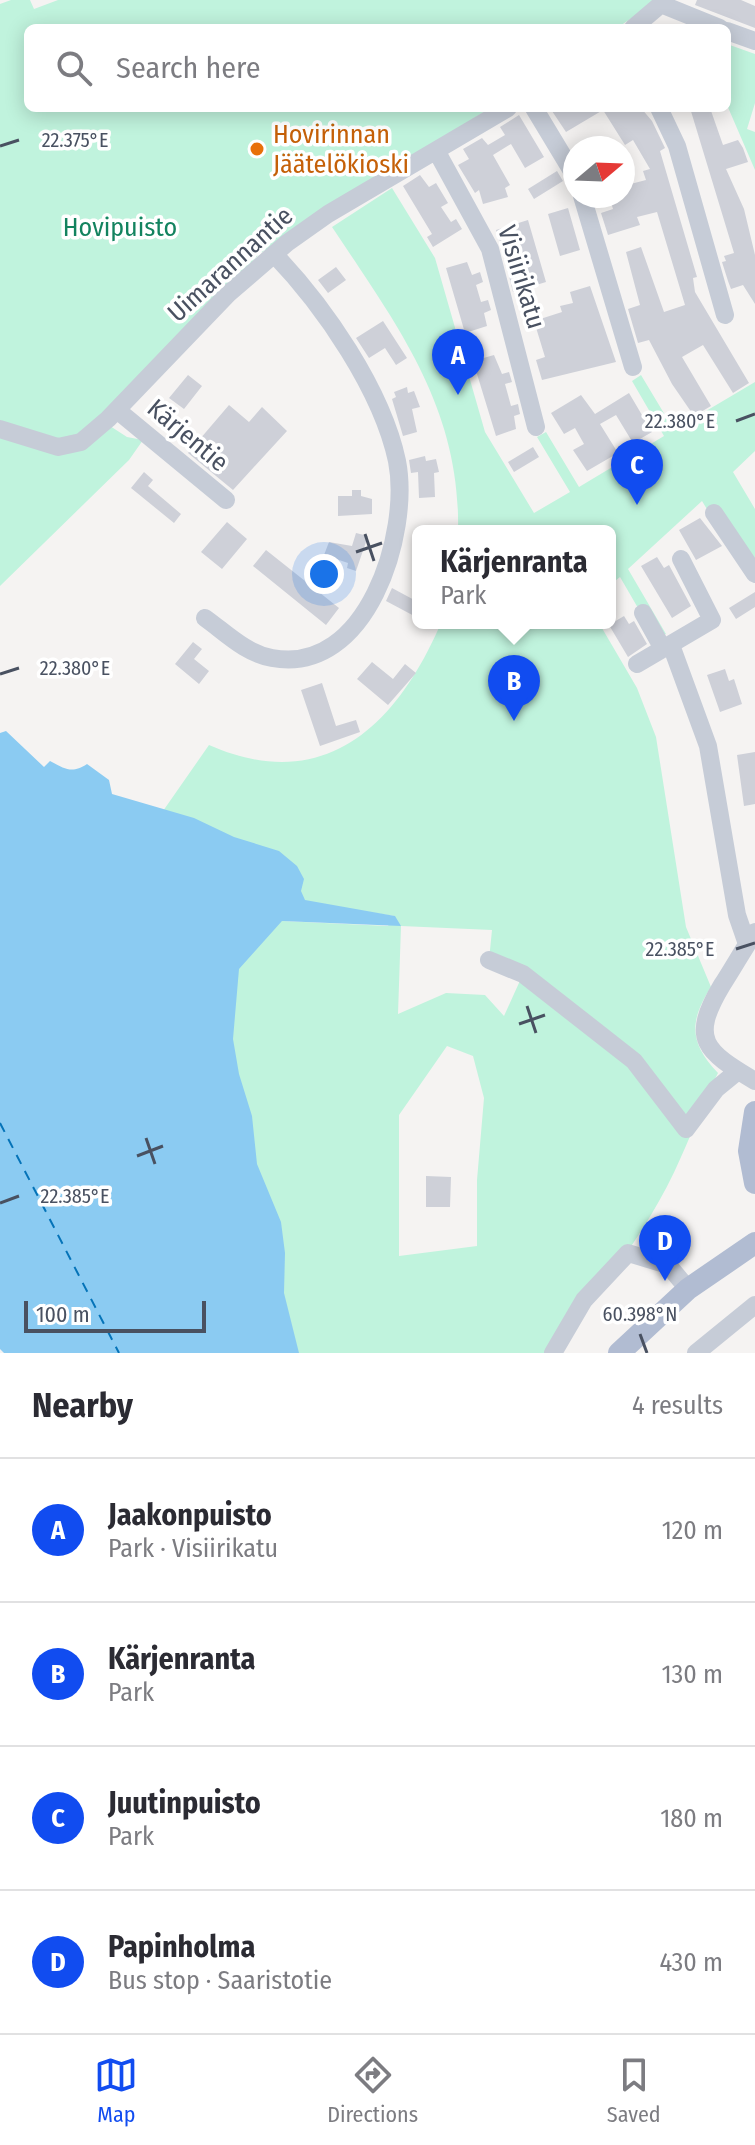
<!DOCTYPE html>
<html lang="en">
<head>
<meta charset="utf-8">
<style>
  :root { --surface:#fff; --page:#f7f7f7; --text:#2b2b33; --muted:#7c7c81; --line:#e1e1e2; --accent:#114cf0 }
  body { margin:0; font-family:"Fira Sans Condensed",sans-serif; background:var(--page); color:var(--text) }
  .compass { position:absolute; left:563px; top:136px; width:72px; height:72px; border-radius:50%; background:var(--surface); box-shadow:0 4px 20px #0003; rotate:71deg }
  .scale { position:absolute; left:24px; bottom:20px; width:182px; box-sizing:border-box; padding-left:8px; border:4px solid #495161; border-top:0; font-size:22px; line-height:28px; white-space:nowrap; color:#495161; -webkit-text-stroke:6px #fff; paint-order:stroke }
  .you { position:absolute; left:324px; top:574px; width:28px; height:28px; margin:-20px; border:6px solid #fff; border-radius:50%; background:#1a73e8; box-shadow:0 0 0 12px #1a73e833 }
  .badge { display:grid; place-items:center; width:52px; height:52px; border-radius:50%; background:var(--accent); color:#fff; font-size:26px; font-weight:700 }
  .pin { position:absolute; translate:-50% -66px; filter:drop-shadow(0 2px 4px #0008) }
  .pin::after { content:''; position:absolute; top:42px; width:28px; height:24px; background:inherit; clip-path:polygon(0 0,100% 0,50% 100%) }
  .popup { position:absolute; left:412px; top:525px; width:204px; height:104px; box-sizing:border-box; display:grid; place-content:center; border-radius:12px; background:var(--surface); filter:drop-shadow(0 2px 6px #0005); font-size:26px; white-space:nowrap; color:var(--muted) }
  .popup b { font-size:30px; color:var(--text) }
  .popup::after { content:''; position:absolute; left:50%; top:100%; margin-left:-16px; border:16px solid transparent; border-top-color:var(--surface) }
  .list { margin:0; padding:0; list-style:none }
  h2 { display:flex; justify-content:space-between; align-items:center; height:104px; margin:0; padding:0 32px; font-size:34px }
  h2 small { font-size:26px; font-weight:400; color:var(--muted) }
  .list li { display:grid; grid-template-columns:52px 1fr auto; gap:24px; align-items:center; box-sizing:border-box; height:144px; padding:0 32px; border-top:2px solid var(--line) }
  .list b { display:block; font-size:30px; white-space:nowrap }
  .list p { margin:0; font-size:26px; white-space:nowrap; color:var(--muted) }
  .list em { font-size:26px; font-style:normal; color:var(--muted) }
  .icon { flex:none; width:44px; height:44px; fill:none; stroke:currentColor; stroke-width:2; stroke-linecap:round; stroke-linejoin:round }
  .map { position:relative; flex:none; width:755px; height:1353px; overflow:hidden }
  .search { position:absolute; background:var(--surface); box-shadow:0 4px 20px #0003; left:24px; right:24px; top:24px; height:88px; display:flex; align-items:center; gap:20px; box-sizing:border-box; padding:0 28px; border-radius:12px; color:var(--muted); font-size:30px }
  .sheet { height:680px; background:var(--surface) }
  nav { display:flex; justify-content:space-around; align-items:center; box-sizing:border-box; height:112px; border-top:2px solid var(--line); background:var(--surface); font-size:22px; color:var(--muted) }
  nav a { display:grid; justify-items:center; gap:4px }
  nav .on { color:var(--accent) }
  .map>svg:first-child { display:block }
  .green { fill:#c0f3dd; fill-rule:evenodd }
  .water { fill:#8bcbf2 }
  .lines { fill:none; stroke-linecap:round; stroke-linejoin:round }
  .ferry { stroke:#0573b8; stroke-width:2; stroke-dasharray:10 8; stroke-linecap:butt }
  .building { fill:#ced0d8 }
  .minor { stroke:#c6ccd7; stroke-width:18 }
  .major { stroke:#b1bcd2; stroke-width:22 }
  .ticks { fill:none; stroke:#495161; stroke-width:3 }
  .food-dot { fill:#e8710a; stroke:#fff; stroke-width:3 }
  .labels { text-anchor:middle; stroke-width:7; stroke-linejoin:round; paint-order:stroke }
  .food-label { font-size:26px; fill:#c56008; stroke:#fff; text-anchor:start }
  .park-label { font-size:26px; fill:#13835f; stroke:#fff }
  .street-label { font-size:26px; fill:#495161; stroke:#fff }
  .ticks-label { font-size:20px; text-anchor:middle; fill:#495161; stroke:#fff; stroke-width:7; stroke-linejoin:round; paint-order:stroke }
</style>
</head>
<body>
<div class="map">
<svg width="755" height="1353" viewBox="0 0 755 1353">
  <rect width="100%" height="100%" fill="#f5f3f2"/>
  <!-- green -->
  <path class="green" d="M11,0H30L34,9L58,0H658L617,28H28V108H490L259,254L110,426L127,437L143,440L129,460L0,586V4Z
    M727,44L755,54V103L747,129L755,132V170L727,105Z
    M392,188L435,258L485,432L534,513L570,492L537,437L546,432L579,487L664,436L632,381L641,375L674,430L755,382V451L733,472L755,509V570L747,575L702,501L628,569L666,634L656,639L620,577L610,585V531H458C461,408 397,325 332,227Z
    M441,623H599L637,688L656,737L686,927L711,987C690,1020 688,1042 718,1073C703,1101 694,1129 681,1157C650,1229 599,1291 553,1353H245L107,945L282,921L388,926L394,916L318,904L250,902L154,809L163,811L209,745C325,796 397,725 441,623ZM401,926L492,930L489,960L523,974L504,1016L485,995L446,993L398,1014ZM447,1046L473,1056L484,1098L477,1180V1246L399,1256V1115Z"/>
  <!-- water -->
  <path class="water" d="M6,731L44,767L50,761C65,769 72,774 87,764L109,780L112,794L194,818L234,837L279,851L297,866L304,879L301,891L305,900L395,916L401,926L282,921L239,969L233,1039L239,1074L252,1116L257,1164L281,1222L285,1253L284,1293L299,1353H4L0,1349V733Z"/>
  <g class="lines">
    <!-- ferry -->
    <path class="ferry" d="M0,1123L119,1353"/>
  </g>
  <!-- building -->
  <path class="building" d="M697,0H741L755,6V28L695,5Z
    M550,108H641L652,121L665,148L660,151L697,277L693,278L695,292L749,383L733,393L703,345L682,357L711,406L694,416L672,384L649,340L638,343L628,309L640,305L626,252L641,247L664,312L685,305L657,212L637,217L640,225L608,235L601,213L613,209L609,196H623V186L646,180L643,171L650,169L633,140L625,145L603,110L566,132Z
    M690,108H710L723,145L738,140L743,148L748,162L726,169L744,209L755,255V304L743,285L731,289L728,281L722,262L726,261L724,256L734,253Z
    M519,115L544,157L525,168L511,144L493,155L510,185L505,188L508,197L483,204L479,190L475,193L458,165L469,159L463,149L482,138L488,145L505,135L500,127Z
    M557,171L563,181L534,199L528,189Z
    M420,175L429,187L436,183L448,203L441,207L451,222L456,219L462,229L433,247L427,237L432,234L403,186Z
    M568,208L580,250L560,256L548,214Z
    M528,220L546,282L513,292L507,268L518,264L513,246L503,250L496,230Z
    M467,262L472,275L480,272L483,282L476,285L481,302L488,300L491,310L484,313L487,326L465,333L446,268Z
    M336,267L346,280L328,293L318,280Z
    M590,286L616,362L542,380L536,360L545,357L534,321L562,312L560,306L573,303L570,292Z
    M383,321L407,358L396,365L385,348L369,358L356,338Z
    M494,355L502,374L509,372L512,382L505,384L511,406L518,404L520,414L514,416L516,429L496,436L473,361Z
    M188,375L202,386L184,409L169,398Z
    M407,387L408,393L414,391L420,407L412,409L417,432L403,436L392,399L396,397L394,392Z
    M629,393L652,432L633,443L616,415L600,424L618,453L587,471L573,450L584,444L575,428L564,434L551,413L581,395L595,414Z
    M229,405L249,422L262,407L287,431L233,490L188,453Z
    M533,447L539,457L514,472L508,462Z
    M425,456L426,461L436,459L439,472L434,473L435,497L419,498L418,472L411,473L409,460Z
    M144,472L153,480L148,486L181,514L174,523L131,488Z
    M352,490H361V496L372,499V514L338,516V496H352Z
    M700,518L722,546L696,560L679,530Z
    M227,522L247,539L222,569L201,552Z
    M356,533L368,536L356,571L347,568L348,563L324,555L329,542L352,546Z
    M266,550L339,608L326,625L253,566Z
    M657,557L664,568L669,565L691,606L672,618L641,566Z
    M392,588L418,602V618L386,601Z
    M755,592V607L736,619L729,608Z
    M624,616L629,624L634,621L647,644L628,657L609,625Z
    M193,642L202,649L194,659L209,671L199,684L175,664Z
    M372,662L393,679L405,664L416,673L388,705L357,679Z
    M725,669L729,681L734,679L742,704L720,712L707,675Z
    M322,683L336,726L356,720L360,732L320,746L301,690Z
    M755,752V804L744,806L737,755Z
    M426,1176L451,1177L450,1207H426Z"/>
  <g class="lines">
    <!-- minor -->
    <path class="minor" d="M663,5L720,28
      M633,28L666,0
      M727,31L755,41
      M534,108L575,176
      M659,108L677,146L725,315
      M437,152L490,249L536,427
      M582,196L633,367
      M117,410L226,500
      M0,429L58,447L81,442L108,419L228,294L287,243L328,214L508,108
      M714,513L755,574
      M643,613L663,649
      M205,618C226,633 245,653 272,658C367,676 411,533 397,461C382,390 324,306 274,254
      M671,645L708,746L737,915L747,944
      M637,664L712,620L681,559
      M755,932C743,950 733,968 722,985C689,1040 705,1051 755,1081
      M489,960L523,974L634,1061L686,1129L716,1089L738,1071
      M553,1353L584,1300L628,1253L668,1265L688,1289
      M696,1353L755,1305"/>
    <!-- major -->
    <path class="major" d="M755,1112L749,1151L755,1183
      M619,1353L688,1289L755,1243"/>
  </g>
  <!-- ticks -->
  <path class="ticks" d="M0,146L19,140M736,421L755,414M365,534L374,561M356,552L382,543M0,674L19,668M736,949L755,943M527,1006L536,1033M519,1024L545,1015M146,1138L155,1164M137,1156L163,1146M0,1203L19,1196M640,1334L647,1353"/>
  <!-- markers -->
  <circle class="food-dot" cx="257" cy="149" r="8"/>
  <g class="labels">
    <!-- food labels -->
    <g class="food-label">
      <text x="273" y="143">Hovirinnan<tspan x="273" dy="30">Jäätelökioski</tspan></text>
    </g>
    <!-- park labels -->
    <g class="park-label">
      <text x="120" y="236">Hovipuisto</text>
    </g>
    <!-- street labels -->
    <g class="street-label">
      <text transform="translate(230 264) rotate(-42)" y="9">Uimarannantie</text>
      <text transform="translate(522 277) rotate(73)" y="9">Visiirikatu</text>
      <text transform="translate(188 435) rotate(40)" y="9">Kärjentie</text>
    </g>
  </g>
  <g class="ticks-label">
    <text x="75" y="147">22.375°E</text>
    <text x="680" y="428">22.380°E</text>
    <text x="75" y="675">22.380°E</text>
    <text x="680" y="956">22.385°E</text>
    <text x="75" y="1203">22.385°E</text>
    <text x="640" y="1321">60.398°N</text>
  </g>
</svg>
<svg class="compass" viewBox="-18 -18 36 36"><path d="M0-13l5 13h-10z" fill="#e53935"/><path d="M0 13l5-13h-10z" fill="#7c7c81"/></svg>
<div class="scale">100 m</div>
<div class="you"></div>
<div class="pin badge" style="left:458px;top:395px">A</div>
<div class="pin badge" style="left:514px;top:721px">B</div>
<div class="popup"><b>Kärjenranta</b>Park</div>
<div class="pin badge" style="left:637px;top:505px">C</div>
<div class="pin badge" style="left:665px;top:1281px">D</div>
<div class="search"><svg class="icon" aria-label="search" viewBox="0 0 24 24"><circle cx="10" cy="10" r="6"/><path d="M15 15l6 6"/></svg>Search here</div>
</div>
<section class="sheet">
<h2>Nearby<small>4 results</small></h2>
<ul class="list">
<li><span class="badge">A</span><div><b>Jaakonpuisto</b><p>Park · Visiirikatu</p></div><em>120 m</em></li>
<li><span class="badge">B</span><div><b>Kärjenranta</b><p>Park</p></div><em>130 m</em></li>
<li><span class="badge">C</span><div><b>Juutinpuisto</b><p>Park</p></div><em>180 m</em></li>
<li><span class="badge">D</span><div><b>Papinholma</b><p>Bus stop · Saaristotie</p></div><em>430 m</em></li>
</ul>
</section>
<nav>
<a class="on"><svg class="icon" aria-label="map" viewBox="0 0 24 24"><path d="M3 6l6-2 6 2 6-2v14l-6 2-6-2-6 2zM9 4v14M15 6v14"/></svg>Map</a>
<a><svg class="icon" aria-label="directions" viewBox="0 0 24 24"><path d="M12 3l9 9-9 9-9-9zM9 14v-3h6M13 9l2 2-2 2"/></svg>Directions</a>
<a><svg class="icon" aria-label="saved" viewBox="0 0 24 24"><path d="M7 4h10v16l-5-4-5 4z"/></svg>Saved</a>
</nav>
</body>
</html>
